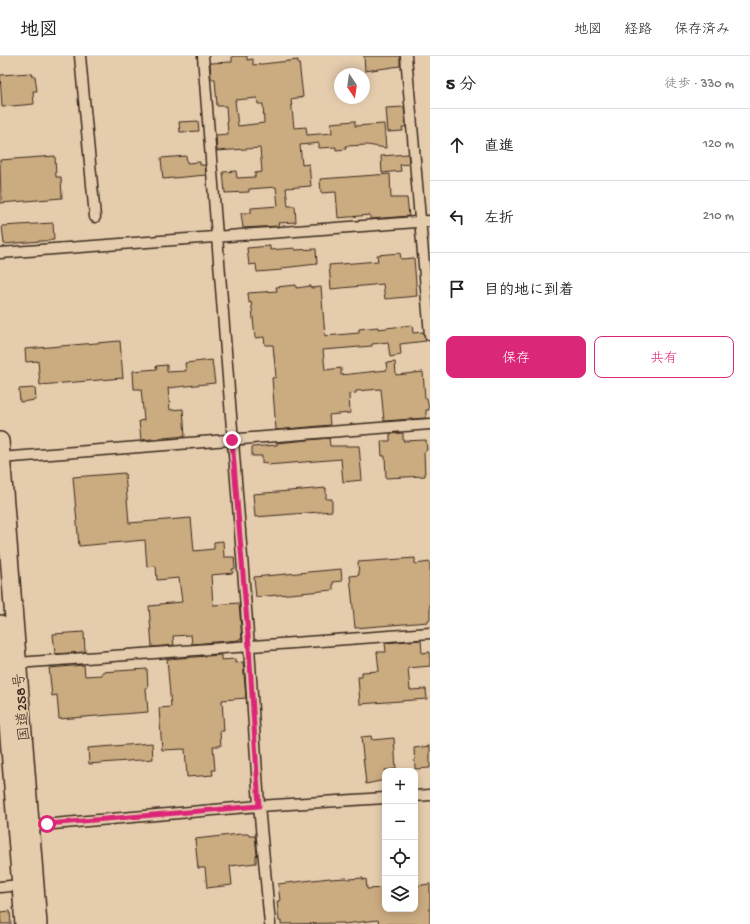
<!DOCTYPE html>
<html lang="ja">
<head>
<meta charset="utf-8">
<style>
  :root { --surface:#fff; --page:#f2f2f2; --text:#222; --muted:#767676; --line:#e0e0e0; --accent:#db2777 }
  body { margin:0; font-family:"Gochi Hand","Klee One",sans-serif; background:var(--page); color:var(--text) }
  .controls { position:absolute; right:12px; bottom:12px; display:grid; overflow:hidden; border-radius:8px; box-shadow:0 2px 10px #0003 }
  .controls button { width:36px; height:36px; display:grid; place-items:center; padding:0; border:0; border-bottom:1px solid var(--line); background:var(--surface); color:var(--text); font:20px sans-serif }
  .compass { position:absolute; left:334px; top:12px; width:36px; height:36px; border-radius:50%; background:var(--surface); box-shadow:0 2px 10px #0003; rotate:167deg }
  .stop { position:absolute; width:12px; height:12px; margin:-9px; border:3px solid #db2777; border-radius:50%; background:#fff }
  .stop.end { background:#db2777; border-color:#fff; box-shadow:0 1px 4px #0008 }
  .list { margin:0; padding:0; list-style:none }
  h2 { display:flex; justify-content:space-between; align-items:center; height:52px; margin:0; padding:0 16px; font-size:17px }
  h2 small { font-size:13px; font-weight:400; color:var(--muted) }
  .list li { display:grid; grid-template-columns:26px 1fr auto; gap:12px; align-items:center; box-sizing:border-box; height:72px; padding:0 16px; border-top:1px solid var(--line) }
  .list b { display:block; font-size:15px; white-space:nowrap }
  .list em { font-size:13px; font-style:normal; color:var(--muted) }
  .actions { display:flex; gap:8px; padding:12px 16px }
  .actions a { flex:1; padding:9px 0; border:1px solid var(--accent); border-radius:8px; text-align:center; font-size:14px; color:var(--accent) }
  .actions .main { background:var(--accent); color:#fff }
  .icon { flex:none; width:22px; height:22px; fill:none; stroke:currentColor; stroke-width:2; stroke-linecap:round; stroke-linejoin:round }
  .map { position:relative; flex:none; width:430px; height:868px; overflow:hidden }
  header { display:flex; align-items:center; gap:24px; box-sizing:border-box; height:56px; padding:0 20px; background:var(--surface); border-bottom:1px solid var(--line) }
  header strong { font-size:19px }
  nav { display:flex; gap:22px; margin-inline-start:auto; font-size:14px }
  main { display:flex }
  aside { flex:1; background:var(--surface) }
  .map>svg:first-child { display:block }
  .building { fill:#cbab80; stroke:#3b2a1e; fill-rule:evenodd }
  .lines { fill:none; stroke-linecap:round; stroke-linejoin:round }
  .minor-casing { stroke:#3b2a1e; stroke-width:13 }
  .trunk-casing { stroke:#3b2a1e; stroke-width:20 }
  .minor { stroke:#e5ccad; stroke-width:10 }
  .trunk { stroke:#e5ccad; stroke-width:17 }
  .route { stroke:#db2777; stroke-width:5 }
  .labels { text-anchor:middle; stroke-width:3; stroke-linejoin:round; paint-order:stroke }
  .street-label { font-size:15px; fill:#3b2a1e; stroke:#e5ccad }
</style>
</head>
<body>
<header>
<strong>地図</strong>
<nav><a>地図</a><a>経路</a><a>保存済み</a></nav>
</header>
<main>
<div class="map">
<svg width="430" height="868" viewBox="0 0 430 868">
  <rect width="100%" height="100%" fill="#e5ccad"/>
  <filter id="ink" filterUnits="userSpaceOnUse"><feTurbulence type="fractalNoise" baseFrequency=".025" numOctaves="2"/><feDisplacementMap in="SourceGraphic" scale="8" xChannelSelector="R" yChannelSelector="G"/><feConvolveMatrix kernelMatrix="1 2 1 2 8 2 1 2 1" color-interpolation-filters="sRGB"/></filter>
  <g filter="url(#ink)">
    <!-- building -->
    <path class="building" d="M232,0H247V4L253,3V9L298,4V7L299,6L303,41L291,43L294,72L306,71L307,79L332,77L331,67L355,65V70L384,68L386,92L367,89L345,90L346,93L336,94V91L319,92V87L300,89L302,109L309,108L311,130L286,132L288,150H295L296,166L278,167L279,170L243,172L241,157H251V152L278,150L276,131L249,133V136L225,137L223,116L236,115L237,122L255,121V117L262,116L260,92L217,95L216,79L228,78L226,50H217L215,23H211L210,7L232,6ZM257,42L258,48H263L264,67L238,70L235,44Z
      M364,0H400V10L365,15Z
      M31,17L32,20H35L37,35H33L34,48L2,51L0,19Z
      M404,51L406,71H402L403,75L388,76L386,52Z
      M198,65L199,75L180,76L179,66Z
      M408,98L409,108L400,109L401,115L382,117L381,100Z
      M55,100L56,121H61L62,142L1,147L0,104Z
      M186,100L187,107L200,106V109H205L206,119L163,123L161,102Z
      M390,118L391,142H407L409,160L370,163V159L338,162L336,136L321,137L320,123Z
      M53,167L54,184L4,188L2,170Z
      M270,190V194L295,192V194L316,193L317,208L282,212V214L257,216L256,208L249,209L247,192Z
      M400,197L401,203L414,202L417,240L385,243L383,228L331,233L329,209L378,205L377,199Z
      M296,229V232L311,230V232L321,231L325,280L359,277V273L378,271V273L412,269L413,277L423,276L426,285L400,288L401,299L390,301L388,286L372,288V290L323,294L325,314L341,312V319L387,314L386,307L395,306L396,319L423,316L425,342H427L429,354H426V362L384,365L381,333L356,335V337L349,338L350,357L329,359L330,369L276,374L272,322L276,321L273,289H265L264,281L255,282L252,252L251,246L249,247L248,237L277,235L276,231Z
      M120,285L123,322L40,329L38,305L26,306L25,293Z
      M212,304L215,327L168,332L170,354L183,353L185,380L141,384L139,365L144,364L141,333H134L133,315L157,313L156,310L167,309V316L186,315L185,307Z
      M35,332L36,344L20,346L19,333Z
      M403,377V385L426,384L427,394L424,396L425,420L386,422L385,400H382L381,385H390V378Z
      M329,382L330,390H359L362,424L343,426L341,403L267,409V406L262,407V400H252V391L277,389V387Z
      M125,417L129,467L191,462L194,495L214,493V486L223,485L224,501H234L235,513H232L233,517L211,519L213,549L239,547L242,583H239V584L192,588L191,579L173,580L174,589L152,591L149,550L160,549V548L182,546L179,522L157,524L156,510L147,511L145,484L79,490L73,421Z
      M326,432V443H332V455L255,461L253,438Z
      M415,502V508L430,506V564H428V566L355,572L350,520L359,519L358,506Z
      M341,513L342,525L333,526V534L256,541L254,521Z
      M84,576L85,596L55,598L53,578Z
      M421,584L422,597L430,596V610L408,612L410,634L426,633L427,643L360,648L358,621H362V616L379,615L377,596H386L385,587Z
      M221,599V604L235,603V607L243,606L246,642L222,644L224,675H220L221,690H213L215,714H212L213,719L187,721L185,693L162,694L159,652L171,651L167,603Z
      M84,609L85,620L102,619V616L147,613L148,632H146L148,656L59,663L57,639L52,640L49,612Z
      M371,680L372,684L394,682L396,713L385,714V724L366,728L361,681Z
      M152,687L153,703L89,708L88,692Z
      M430,690V712L415,713L414,692Z
      M240,778H249V780H255L257,799L256,800V807L230,810L232,829L207,832L205,812H198L195,783Z
      M330,822V823L347,822L348,823L363,822V824L366,823L367,833L385,832V853H415V830L430,828V868H379L378,864L344,868V867L281,868V865H279L277,845H280L278,828Z
      M10,855L11,868H1L0,856Z"/>
    <g class="lines">
      <!-- minor casing -->
      <g class="minor-casing">
        <path id="minor" d="M80,0L95,161
          M203,0L249,591L259,750L270,868
          M406,0L430,279
          M0,197L430,165
          M0,402L430,368
          M17,607L430,577
          M415,740L430,739
          M30,770L259,750L385,742
          M0,831L20,829"/>
      </g>
      <!-- trunk casing -->
      <g class="trunk-casing">
        <path id="trunk" d="M0,385L38,868
          M0,568L24,868"/>
      </g>
      <!-- minor -->
      <use href="#minor" class="minor"/>
      <!-- trunk -->
      <use href="#trunk" class="trunk"/>
    </g>
  </g>
  <g class="lines" filter="url(#ink)">
    <!-- route -->
    <path class="route" d="M47,768L259,750L249,591L232,384"/>
  </g>
  <g class="labels">
    <!-- street labels -->
    <g class="street-label">
      <text transform="translate(21 651) rotate(-95)" y="5">国道258号</text>
    </g>
  </g>
</svg>
<div class="controls">
<button>+</button>
<button>−</button>
<button><svg class="icon" aria-label="locate" viewBox="0 0 24 24"><circle cx="12" cy="12" r="6"/><path d="M12 2v4M12 18v4M2 12h4M18 12h4"/></svg></button>
<button><svg class="icon" aria-label="layers" viewBox="0 0 24 24"><path d="M12 4l9 5-9 5-9-5zM3 14l9 5 9-5"/></svg></button>
</div>
<svg class="compass" viewBox="-18 -18 36 36"><path d="M0-13l5 13h-10z" fill="#e53935"/><path d="M0 13l5-13h-10z" fill="#767676"/></svg>
<div class="stop" style="left:47px;top:768px"></div>
<div class="stop end" style="left:232px;top:384px"></div>
</div>
<aside>
<h2>5 分<small>徒歩 · 330 m</small></h2>
<ul class="list">
<li><svg class="icon" aria-label="ahead" viewBox="0 0 24 24"><path d="M12 20V5M6 11l6-6 6 6"/></svg><div><b>直進</b></div><em>120 m</em></li>
<li><svg class="icon" aria-label="left" viewBox="0 0 24 24"><path d="M17 20v-9H6M10 6l-5 5 5 5"/></svg><div><b>左折</b></div><em>210 m</em></li>
<li><svg class="icon" aria-label="arrive" viewBox="0 0 24 24"><path d="M6 21V4h12l-3 4 3 4H6"/></svg><div><b>目的地に到着</b></div></li>
</ul>
<div class="actions"><a class="main">保存</a><a>共有</a></div>
</aside>
</main>
</body>
</html>
